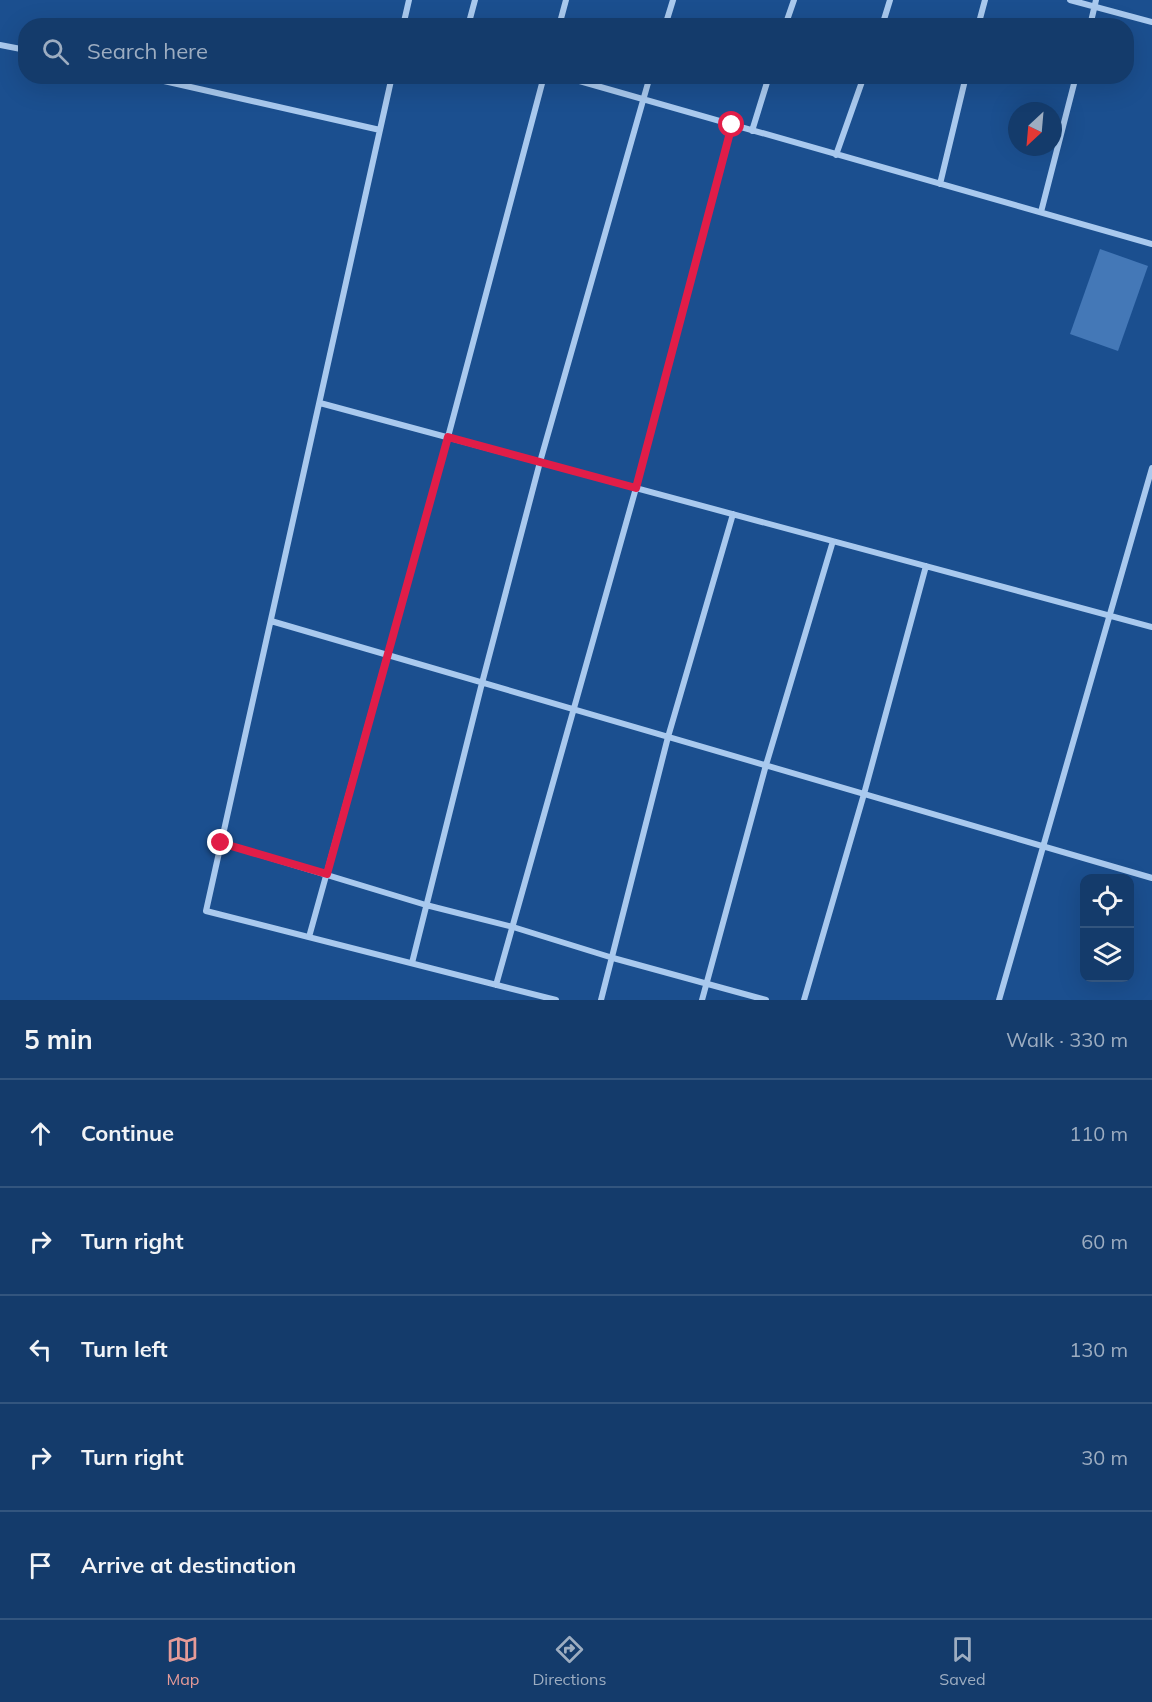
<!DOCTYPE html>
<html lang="en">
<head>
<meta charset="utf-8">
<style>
  :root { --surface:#143b6b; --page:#1d4271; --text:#f1f3f6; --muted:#9dadc1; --line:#33557e; --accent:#e69b98 }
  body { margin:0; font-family:Mulish,sans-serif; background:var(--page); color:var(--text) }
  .controls { position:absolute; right:18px; bottom:18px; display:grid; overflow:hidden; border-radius:12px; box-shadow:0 6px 24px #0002 }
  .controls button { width:54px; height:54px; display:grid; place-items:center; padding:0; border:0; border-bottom:2px solid var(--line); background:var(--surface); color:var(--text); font:30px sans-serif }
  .compass { position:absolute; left:1008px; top:102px; width:54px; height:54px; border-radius:50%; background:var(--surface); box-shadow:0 6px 24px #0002; rotate:206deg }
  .stop { position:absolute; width:18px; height:18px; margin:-14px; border:4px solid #e11d48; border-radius:50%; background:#fff }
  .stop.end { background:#e11d48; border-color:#fff; box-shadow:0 2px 6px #0008 }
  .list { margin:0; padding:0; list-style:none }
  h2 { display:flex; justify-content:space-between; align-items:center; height:78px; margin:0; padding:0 24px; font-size:26px }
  h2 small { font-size:20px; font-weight:400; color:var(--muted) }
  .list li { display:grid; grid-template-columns:39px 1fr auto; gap:18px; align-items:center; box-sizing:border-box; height:108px; padding:0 24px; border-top:2px solid var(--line) }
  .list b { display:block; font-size:22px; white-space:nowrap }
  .list em { font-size:20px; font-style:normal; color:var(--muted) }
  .icon { flex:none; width:33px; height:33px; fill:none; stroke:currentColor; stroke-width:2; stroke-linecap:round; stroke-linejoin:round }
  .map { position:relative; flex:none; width:1152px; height:1000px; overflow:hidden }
  .search { position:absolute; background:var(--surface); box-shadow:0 6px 24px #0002; left:18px; right:18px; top:18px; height:66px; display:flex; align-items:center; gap:15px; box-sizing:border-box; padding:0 21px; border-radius:24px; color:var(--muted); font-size:22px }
  .sheet { height:618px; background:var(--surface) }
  nav { display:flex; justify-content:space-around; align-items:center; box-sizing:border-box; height:84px; border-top:2px solid var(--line); background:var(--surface); font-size:16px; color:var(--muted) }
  nav a { display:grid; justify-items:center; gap:3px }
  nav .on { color:var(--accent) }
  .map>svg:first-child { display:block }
  .building { fill:#4478b7 }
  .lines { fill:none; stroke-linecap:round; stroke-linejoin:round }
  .minor { stroke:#a9c9ee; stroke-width:6 }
  .route { stroke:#e11d48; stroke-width:8 }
</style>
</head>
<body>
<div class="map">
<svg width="1152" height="1000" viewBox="0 0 1152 1000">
  <rect width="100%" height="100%" fill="#1b4f8f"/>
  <!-- building -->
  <path class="building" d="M1100,249L1148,266L1118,351L1070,334Z"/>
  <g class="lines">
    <!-- minor -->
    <path class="minor" d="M1070,0L1152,22
      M403,26L409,0
      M468,26L475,0
      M559,26L566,0
      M665,26L673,0
      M785,26L794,0
      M882,26L890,0
      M978,26L985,0
      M1090,26L1096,0
      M0,45L26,50
      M142,76L380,130
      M392,76L206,911L556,1000
      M562,76L1152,244
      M752,131L769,76
      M836,155L864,76
      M940,184L966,76
      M1041,212L1076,76
      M320,403L1152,627
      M271,621L1152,878
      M221,843L426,905L513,927L613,958L766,1000
      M309,937L448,437L544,76
      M412,963L482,683L540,462L650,76
      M496,985L636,488L732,125
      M601,1000L668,737L733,514
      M702,1000L766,765L833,541
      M804,1000L864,794L926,566
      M999,1000L1152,468"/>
  </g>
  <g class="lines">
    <!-- route -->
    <path class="route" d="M221,843L327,874L448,437L636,488L732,125"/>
  </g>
</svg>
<div class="controls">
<button><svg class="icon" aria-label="locate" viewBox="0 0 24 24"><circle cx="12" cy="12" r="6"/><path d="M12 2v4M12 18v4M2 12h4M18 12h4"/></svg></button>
<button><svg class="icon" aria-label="layers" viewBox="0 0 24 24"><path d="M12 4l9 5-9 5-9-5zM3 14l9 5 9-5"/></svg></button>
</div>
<svg class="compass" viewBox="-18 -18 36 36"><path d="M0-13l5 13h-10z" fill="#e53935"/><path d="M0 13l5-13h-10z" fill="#9dadc1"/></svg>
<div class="stop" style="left:732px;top:125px"></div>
<div class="stop end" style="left:221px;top:843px"></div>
<div class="search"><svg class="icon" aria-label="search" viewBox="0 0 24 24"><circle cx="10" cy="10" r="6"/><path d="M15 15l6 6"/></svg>Search here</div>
</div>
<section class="sheet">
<h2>5 min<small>Walk · 330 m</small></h2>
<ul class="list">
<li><svg class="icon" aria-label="ahead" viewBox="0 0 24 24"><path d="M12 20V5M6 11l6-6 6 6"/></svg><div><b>Continue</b></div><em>110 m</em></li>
<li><svg class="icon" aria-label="right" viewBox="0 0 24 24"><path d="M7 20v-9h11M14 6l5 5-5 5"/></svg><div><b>Turn right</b></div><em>60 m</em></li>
<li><svg class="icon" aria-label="left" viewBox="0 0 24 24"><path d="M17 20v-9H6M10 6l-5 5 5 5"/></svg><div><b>Turn left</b></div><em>130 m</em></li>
<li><svg class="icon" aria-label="right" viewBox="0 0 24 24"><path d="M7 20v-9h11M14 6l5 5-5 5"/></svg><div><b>Turn right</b></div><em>30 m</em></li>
<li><svg class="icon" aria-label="arrive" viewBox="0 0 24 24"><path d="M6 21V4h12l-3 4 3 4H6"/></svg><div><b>Arrive at destination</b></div></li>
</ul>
</section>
<nav>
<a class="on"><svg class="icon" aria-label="map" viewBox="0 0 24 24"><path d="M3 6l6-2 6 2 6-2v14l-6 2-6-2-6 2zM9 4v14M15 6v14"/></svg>Map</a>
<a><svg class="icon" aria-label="directions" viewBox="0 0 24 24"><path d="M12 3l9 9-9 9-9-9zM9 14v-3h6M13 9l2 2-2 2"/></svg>Directions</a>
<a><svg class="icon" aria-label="saved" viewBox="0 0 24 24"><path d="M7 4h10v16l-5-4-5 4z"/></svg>Saved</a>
</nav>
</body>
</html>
